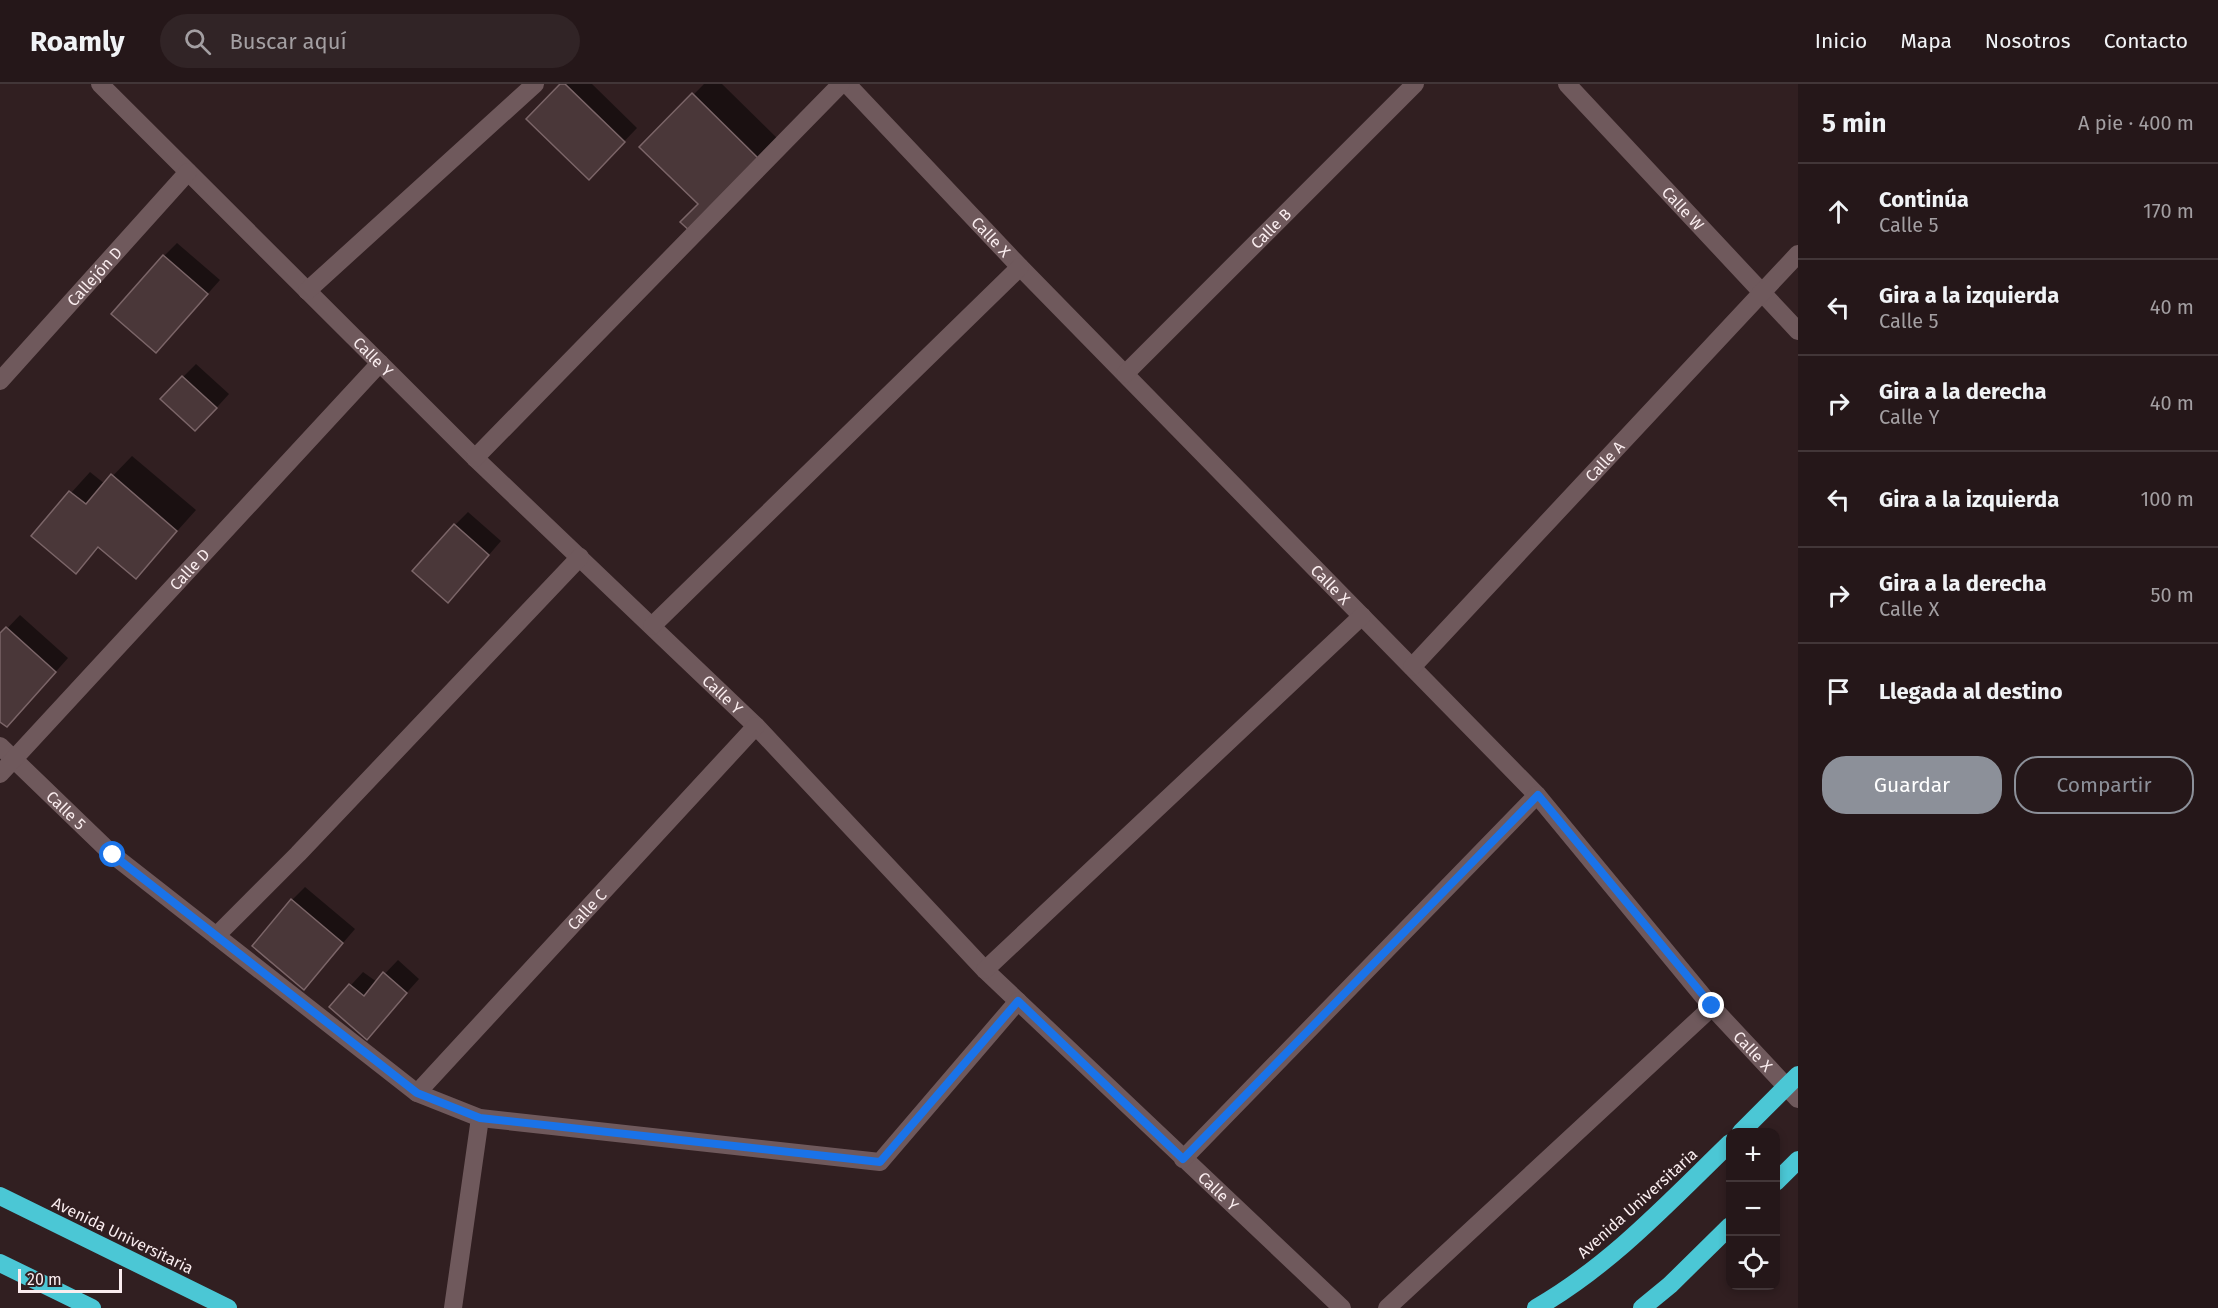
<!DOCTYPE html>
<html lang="es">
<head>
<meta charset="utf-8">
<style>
  :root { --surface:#251719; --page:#312426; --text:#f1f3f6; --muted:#a39fa2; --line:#423638; --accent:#8c9099 }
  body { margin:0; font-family:"Fira Sans",sans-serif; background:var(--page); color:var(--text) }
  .controls { position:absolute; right:18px; bottom:18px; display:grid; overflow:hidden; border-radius:12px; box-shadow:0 3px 9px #0003 }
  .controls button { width:54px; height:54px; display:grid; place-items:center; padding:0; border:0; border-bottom:2px solid var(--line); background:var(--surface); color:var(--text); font:30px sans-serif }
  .scale { position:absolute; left:18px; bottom:15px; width:104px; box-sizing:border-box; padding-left:6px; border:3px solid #faedef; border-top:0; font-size:16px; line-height:21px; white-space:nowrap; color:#faedef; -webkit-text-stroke:4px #311f21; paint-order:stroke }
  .stop { position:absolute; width:18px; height:18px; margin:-14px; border:4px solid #1a73e8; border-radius:50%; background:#fff }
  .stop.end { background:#1a73e8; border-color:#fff; box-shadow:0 2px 6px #0008 }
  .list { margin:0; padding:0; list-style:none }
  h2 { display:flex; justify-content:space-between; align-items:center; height:78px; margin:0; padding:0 24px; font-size:26px }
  h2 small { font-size:20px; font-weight:400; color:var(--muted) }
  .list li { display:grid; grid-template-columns:39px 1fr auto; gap:18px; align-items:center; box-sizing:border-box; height:96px; padding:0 24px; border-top:2px solid var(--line) }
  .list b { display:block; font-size:22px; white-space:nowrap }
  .list p { margin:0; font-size:20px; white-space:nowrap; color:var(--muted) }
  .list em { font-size:20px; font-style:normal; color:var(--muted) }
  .actions { display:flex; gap:12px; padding:18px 24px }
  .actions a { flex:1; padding:14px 0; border:2px solid var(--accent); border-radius:24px; text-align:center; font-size:21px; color:var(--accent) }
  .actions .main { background:var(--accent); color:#fff }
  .icon { flex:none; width:33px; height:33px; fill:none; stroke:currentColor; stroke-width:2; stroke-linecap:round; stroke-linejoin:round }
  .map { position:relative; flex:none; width:1798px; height:1224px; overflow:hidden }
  header { display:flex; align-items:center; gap:36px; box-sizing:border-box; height:84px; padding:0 30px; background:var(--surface); border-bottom:2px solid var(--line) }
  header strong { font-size:28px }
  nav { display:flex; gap:33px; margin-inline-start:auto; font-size:21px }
  .search { width:420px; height:54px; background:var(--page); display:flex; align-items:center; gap:15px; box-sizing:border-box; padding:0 21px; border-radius:33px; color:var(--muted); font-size:22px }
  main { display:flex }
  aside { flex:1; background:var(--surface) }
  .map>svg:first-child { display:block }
  .shadow { fill:#0007 }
  .building { fill:#4a3739; stroke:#7b6568; stroke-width:1.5 }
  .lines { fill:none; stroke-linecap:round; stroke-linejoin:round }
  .minor { stroke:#6f595c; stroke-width:18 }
  .highway { stroke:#4bc7d5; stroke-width:18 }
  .route { stroke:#1a73e8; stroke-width:8 }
  .labels { text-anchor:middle; stroke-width:4.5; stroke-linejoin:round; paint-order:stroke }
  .street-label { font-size:16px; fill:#faedef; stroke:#311f21 }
</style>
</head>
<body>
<header>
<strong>Roamly</strong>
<div class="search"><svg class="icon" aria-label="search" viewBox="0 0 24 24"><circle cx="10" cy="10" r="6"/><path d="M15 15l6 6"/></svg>Buscar aquí</div>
<nav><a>Inicio</a><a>Mapa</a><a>Nosotros</a><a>Contacto</a></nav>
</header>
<main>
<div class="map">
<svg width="1798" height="1224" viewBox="0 0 1798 1224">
  <rect width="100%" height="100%" fill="#311f21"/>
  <!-- shadow -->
  <path class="shadow" d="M562,0H592L637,44L589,94Z
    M704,0H722L779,56L700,120L642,63Z
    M177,159L220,196L169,253L164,172Z
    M196,280L229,310L209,332L183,293Z
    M132,372L196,426L136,493L100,463L76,487L33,451L90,388L105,400Z
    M468,428L501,457L461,503L455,441Z
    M20,531L68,574L20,628L0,636V552Z
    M305,803L355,845L304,904L292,816Z
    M398,876L419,895L367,953L331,923L363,888L377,898Z"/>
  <!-- building -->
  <path class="building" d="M560,0H565L625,58L589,96L526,35Z
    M692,9L761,77L691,148L680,138L698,120L639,63Z
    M163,171L208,210L156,269L111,230Z
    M182,292L217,324L195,347L160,315Z
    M111,390L177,447L136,495L98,463L76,490L31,452L69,407L86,420Z
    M454,440L489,471L448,519L412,487Z
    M6,543L56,588L7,643L0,638V549Z
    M291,815L343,859L304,906L252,862Z
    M383,888L407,909L367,956L329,923L349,900L364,912Z"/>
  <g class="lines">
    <!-- minor -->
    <g class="minor">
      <path id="s1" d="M100,0L475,374L756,642L985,886L1342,1224"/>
      <path id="s2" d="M847,0L1020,183L1537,711L1712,923L1798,1015"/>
      <path id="s3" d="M1567,0L1798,247"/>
      <path d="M307,207L535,0"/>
      <path id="s4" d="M1125,290L1415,0"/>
      <path id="s5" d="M0,297L188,88"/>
      <path d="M475,374L841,0"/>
      <path d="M652,542L1020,183"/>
      <path id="s6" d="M1412,583L1798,170"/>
      <path id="s7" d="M0,662L113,771L417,1009L480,1034L880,1078L1018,917"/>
      <path id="s8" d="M0,690L380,279"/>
      <path d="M216,852L298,770L580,473"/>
      <path d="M985,886L1362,532"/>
      <path id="s9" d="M417,1009L756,642"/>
      <path d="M1183,1075L1537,711"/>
      <path d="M453,1224L480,1034"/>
      <path d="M1387,1224L1712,923"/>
    </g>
    <!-- highway -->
    <path class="highway" d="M1741,1048L1798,991
      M1776,1098L1798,1076
      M0,1112L228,1224
      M0,1179L92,1224
      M1536,1224C1611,1181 1669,1118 1730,1059
      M1642,1224L1670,1201L1730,1142"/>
  </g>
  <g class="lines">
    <!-- route -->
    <path class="route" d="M113,771L417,1009L480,1034L880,1078L1018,917L1183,1075L1538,711L1712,922"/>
  </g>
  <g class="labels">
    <!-- street labels -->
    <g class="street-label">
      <text dy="6" stroke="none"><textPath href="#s3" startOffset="170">Calle W</textPath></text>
      <text dy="6" stroke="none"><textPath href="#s4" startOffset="206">Calle B</textPath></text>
      <text dy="6" stroke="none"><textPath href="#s2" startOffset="210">Calle X</textPath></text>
      <text dy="6" stroke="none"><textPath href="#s5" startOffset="141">Callejón D</textPath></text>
      <text dy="6" stroke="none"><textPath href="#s1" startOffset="386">Calle Y</textPath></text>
      <text dy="6" stroke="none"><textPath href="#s6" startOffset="282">Calle A</textPath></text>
      <text dy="6" stroke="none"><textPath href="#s8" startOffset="279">Calle D</textPath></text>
      <text dy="6" stroke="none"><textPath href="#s2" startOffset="696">Calle X</textPath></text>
      <text dy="6" stroke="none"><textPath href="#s1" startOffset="872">Calle Y</textPath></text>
      <text dy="6" stroke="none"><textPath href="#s7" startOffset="92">Calle 5</textPath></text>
      <text dy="6" stroke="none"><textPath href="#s9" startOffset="250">Calle C</textPath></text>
      <text dy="6" stroke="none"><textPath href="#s2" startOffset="1326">Calle X</textPath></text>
      <text dy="6" stroke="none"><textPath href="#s1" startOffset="1574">Calle Y</textPath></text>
      <text transform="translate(1637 1119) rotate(-42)" y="6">Avenida Universitaria</text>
      <text transform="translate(123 1151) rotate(26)" y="6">Avenida Universitaria</text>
    </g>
  </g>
</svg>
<div class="controls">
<button>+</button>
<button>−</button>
<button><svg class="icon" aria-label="locate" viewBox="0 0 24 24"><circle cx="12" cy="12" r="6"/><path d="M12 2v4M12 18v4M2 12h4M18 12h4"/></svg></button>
</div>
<div class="scale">20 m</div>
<div class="stop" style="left:113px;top:771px"></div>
<div class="stop end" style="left:1712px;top:922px"></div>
</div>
<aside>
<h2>5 min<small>A pie · 400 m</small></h2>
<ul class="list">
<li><svg class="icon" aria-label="ahead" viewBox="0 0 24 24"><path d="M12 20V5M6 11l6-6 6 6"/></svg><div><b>Continúa</b><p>Calle 5</p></div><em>170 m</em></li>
<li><svg class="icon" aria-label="left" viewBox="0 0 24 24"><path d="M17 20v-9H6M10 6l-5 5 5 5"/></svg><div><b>Gira a la izquierda</b><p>Calle 5</p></div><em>40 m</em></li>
<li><svg class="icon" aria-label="right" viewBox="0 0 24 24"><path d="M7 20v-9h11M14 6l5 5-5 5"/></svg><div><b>Gira a la derecha</b><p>Calle Y</p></div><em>40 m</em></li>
<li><svg class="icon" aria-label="left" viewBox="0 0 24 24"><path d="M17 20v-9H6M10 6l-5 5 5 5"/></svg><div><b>Gira a la izquierda</b></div><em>100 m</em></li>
<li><svg class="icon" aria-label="right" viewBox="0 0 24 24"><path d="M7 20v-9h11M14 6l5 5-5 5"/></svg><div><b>Gira a la derecha</b><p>Calle X</p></div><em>50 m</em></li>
<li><svg class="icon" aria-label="arrive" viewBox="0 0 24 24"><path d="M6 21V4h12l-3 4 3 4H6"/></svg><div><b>Llegada al destino</b></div></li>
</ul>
<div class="actions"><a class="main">Guardar</a><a>Compartir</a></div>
</aside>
</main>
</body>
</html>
